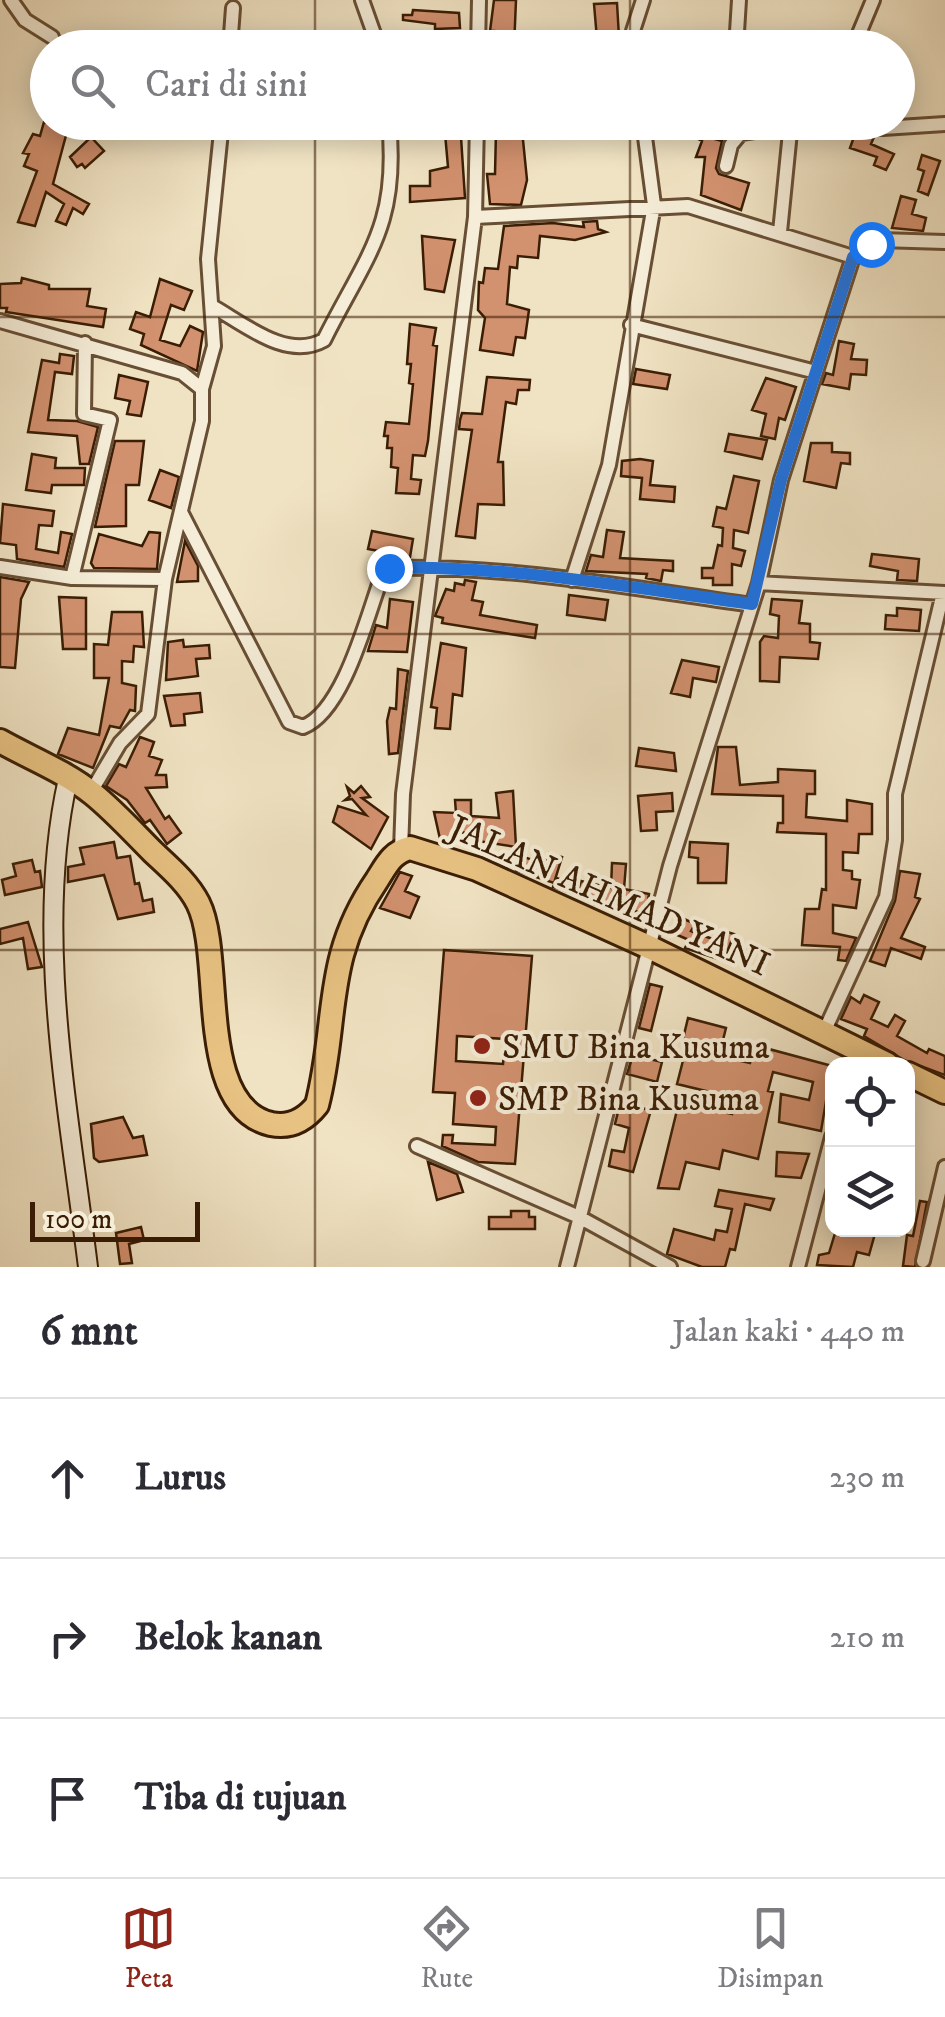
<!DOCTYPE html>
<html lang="id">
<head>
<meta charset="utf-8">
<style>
  :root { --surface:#fff; --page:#f2f2f3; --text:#2b2b33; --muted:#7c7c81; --line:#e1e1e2; --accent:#8f2418 }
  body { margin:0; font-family:"IM FELL DW Pica",serif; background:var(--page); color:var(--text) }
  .controls { position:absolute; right:30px; bottom:30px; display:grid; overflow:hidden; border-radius:20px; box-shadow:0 5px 25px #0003 }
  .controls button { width:90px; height:90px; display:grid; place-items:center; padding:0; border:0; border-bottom:2px solid var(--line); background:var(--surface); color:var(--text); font:50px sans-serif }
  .scale { position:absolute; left:30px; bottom:25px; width:170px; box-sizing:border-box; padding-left:10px; border:5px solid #3a1d04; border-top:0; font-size:28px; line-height:35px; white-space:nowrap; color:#3a1d04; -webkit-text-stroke:8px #f5edd8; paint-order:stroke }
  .stop { position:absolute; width:30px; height:30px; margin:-22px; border:8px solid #1a73e8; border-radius:50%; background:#fff }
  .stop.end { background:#1a73e8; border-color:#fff; box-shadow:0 2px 10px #0008 }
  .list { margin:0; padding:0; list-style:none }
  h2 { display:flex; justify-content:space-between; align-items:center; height:130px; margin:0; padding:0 40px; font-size:42px }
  h2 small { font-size:32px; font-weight:400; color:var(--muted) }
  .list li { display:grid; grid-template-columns:65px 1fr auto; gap:30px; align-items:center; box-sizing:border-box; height:160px; padding:0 40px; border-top:2px solid var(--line) }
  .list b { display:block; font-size:38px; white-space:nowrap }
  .list em { font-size:32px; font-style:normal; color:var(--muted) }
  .icon { flex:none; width:55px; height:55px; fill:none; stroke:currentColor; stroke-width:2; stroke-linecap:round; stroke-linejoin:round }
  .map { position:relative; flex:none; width:945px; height:1267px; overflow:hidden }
  .search { position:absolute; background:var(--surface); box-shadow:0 5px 25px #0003; left:30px; right:30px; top:30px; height:110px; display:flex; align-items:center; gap:25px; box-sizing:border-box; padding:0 35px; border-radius:55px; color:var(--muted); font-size:38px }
  .sheet { height:610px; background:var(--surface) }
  nav { display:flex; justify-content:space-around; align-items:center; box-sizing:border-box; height:140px; border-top:2px solid var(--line); background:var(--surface); font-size:28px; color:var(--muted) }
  nav a { display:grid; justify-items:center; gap:5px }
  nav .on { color:var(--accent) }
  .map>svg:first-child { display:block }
  .building { fill:#d2916f; stroke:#3a1d04; stroke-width:2.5; fill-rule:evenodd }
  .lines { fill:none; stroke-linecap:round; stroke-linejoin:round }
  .street-casing { stroke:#684e34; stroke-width:18 }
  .secondary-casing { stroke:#3a1d04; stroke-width:22 }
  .highway-casing { stroke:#3a1d04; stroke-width:28 }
  .street { stroke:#f5edd8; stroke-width:12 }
  .secondary { stroke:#f5edd8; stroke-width:18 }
  .highway { stroke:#e8c282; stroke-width:22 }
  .route { stroke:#1a73e8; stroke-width:12 }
  .grid { fill:none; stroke:#3a1d04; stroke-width:2.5; stroke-opacity:0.55 }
  .poi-dot { fill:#8f2418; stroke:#f5edd8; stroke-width:4 }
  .labels { text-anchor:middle; stroke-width:8; stroke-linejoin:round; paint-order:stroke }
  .street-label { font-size:35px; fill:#3a1d04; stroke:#f5edd8 }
  .poi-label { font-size:35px; fill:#3a1d04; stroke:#f5edd8; text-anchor:start }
</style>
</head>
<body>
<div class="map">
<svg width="945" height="1267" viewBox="0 0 945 1267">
  <rect width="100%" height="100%" fill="#f0e3c3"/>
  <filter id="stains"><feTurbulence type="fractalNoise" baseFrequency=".002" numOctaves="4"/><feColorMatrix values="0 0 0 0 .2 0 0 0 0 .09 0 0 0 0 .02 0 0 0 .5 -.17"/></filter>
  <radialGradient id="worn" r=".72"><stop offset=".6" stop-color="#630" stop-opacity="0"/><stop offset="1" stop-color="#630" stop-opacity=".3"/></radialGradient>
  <!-- building -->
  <path class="building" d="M494,0H516L514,48H494V31H490Z
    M617,3L619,37L597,39L594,4Z
    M413,10L459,13L460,28L435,29V24L403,20V15H412Z
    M44,122L68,128L53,184L89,204L83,214L73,208L66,225L56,221L64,204L46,192L35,226L18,222L37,171L24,166L29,154L23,153L33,134L40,136Z
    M444,122H460L465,198L410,202V186H430V171L448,167Z
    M693,122H731L715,139L722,141L716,168L719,174L749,183L741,210L701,195L705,157H696L702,141L688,134Z
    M522,130L527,180L521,205L490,204L487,174H495L496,131Z
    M855,134L874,137L871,144L894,154L886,170L874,165L877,157L850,148Z
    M91,137L104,151L85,168L82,164L77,167L70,157Z
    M922,155L940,161L928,195L918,191L924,171L918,169Z
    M901,196L916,200L912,214L926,218L923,231L892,228Z
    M597,221L598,229L606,232L575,240L540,236L538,258L518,256L517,268L510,267L507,304L529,310L525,338L516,337L513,355L480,350L485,318L478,310L479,282L483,283L485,268L498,269L504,226L553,223L584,227L583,222Z
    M422,236L455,240L444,292L425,289Z
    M22,278L49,285V289H90L87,306L106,309L103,327L6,312L7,308H0V284L21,283Z
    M160,279L192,291L184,310L171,305L160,340L180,346L190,326L203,332L197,371L141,345L144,334L130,329L136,312L150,317Z
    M410,324L436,328L433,345L437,346L428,441L425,456L413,455L411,479L421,480L419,494L396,493L398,468L391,467L392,448H387L388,436H384L386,422L409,424L413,384L409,383L411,364H407Z
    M839,341L854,344L851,359L867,360L866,375L851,374L849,389L822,384L826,373L833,375Z
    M60,354L74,356L72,374L55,372L48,420L77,421L98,427L89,464H80L77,436L28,432L42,360L59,363Z
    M636,369L670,375L667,389L633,384Z
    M119,375L148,382L141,416L127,414L130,401L115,398Z
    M487,377L530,380L529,390H518L516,404L506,402L498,462H503L504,505L478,504L475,538L456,536L472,430L459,429L460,420L462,413L482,414Z
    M766,378L796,387L785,420L779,418L775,439L761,436L766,414L752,410Z
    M729,434L767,440L762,459L725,451Z
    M115,441H144L139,485H126V526L95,527Z
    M811,443H832V452L850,453V464L841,463L836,488L804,481Z
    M32,454L56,458L55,468H85L84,485H52L51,493L26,490Z
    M640,459L653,461L650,485L675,487L674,502L640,499L642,478L621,476L622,461Z
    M160,470L179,477L171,508L149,500Z
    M734,476L759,481L748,533L734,530L733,548L745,551L741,566L732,564V585H713V578H702V568H713L718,545L722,546L723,528L713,526L717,507L726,509Z
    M3,504L54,511L52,526L39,525L36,549L58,553L61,532L72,534L64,567L17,559L16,545L0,543Z
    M607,530L624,532L620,558L673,561V571L663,570L661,581L646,578L647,574L586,571L591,555L603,557Z
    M372,531L413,539L410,557H378L379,551L368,549Z
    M149,532L160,533L157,569L94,568L91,563L99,534L142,546Z
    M185,541L198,566V581L177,582Z
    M872,554L919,559L917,581L897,580L898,571L870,566Z
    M0,577L29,582L21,599L15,668L0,667Z
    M465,580L476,582L472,600L483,602L480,615L537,625L535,638L442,623L443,618L435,616L446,589L454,591L455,583L464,585Z
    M569,595L608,600L605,620L567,615Z
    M59,597L86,598V649H63Z
    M390,599L413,602L407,652L368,651L376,625L387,628Z
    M772,599L802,601L799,623L810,624V642L820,643L818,659L780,657L779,682L760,681V642L764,636L778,638L779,616L770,614Z
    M897,608L921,610L919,631L885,629L886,615L897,616Z
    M112,612H142L144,647L134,646L133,662L122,661V683L136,686L135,711L130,710L120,728L110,726L93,768L58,754L68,728L99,735L109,678H94V644L108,645Z
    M183,640L184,647L209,645L210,658L196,659L198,676L166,680L168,642Z
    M441,643L466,648L462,696L453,694L450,729L435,728L437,708L431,707Z
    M682,660L719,667L716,682L693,678L690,697L671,693Z
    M398,669L408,671L398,753L389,754L387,721L390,708L396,709Z
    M200,693L202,712L184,714L185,725L171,726L164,696Z
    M140,737L154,742L149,756L162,760L156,775H166L167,787L146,788L165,819L169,816L181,833L167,844L150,820L145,823L127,800L106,786L119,764L126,767Z
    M718,747H736L740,785L778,782V769L815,771V794H807L806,817L847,821V800L872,804V834H859L858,853L843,852V870L852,871V879L860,880L856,908L833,905V933L856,938L846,961L838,960L840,947L802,945L805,909H819L822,889L826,890V834L777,832L778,823H783V796L712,794Z
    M639,748L674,753L676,771L636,766Z
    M361,786L370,797L362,798L388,817L371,849L333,822L338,806L366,815L352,799L345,800L350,796L347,787L354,793Z
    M513,791L516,847L478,841L479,832L453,833V839H440L434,812L456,813L455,800H471V816L499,818L496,793Z
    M672,793L673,811L656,812L657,830L641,831L638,796Z
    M114,842L117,858L130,856L135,884L139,883L143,901L152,899L154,912L118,919L104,875L68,882V867L84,864L80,848Z
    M690,842L728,844L726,883H698V858L689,857Z
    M549,853L562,857L554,883L515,870H521L524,857L545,864Z
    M32,860L35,872L40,871L42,887L5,895L2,880L16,876L13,864Z
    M612,863L626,864L624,889L649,894L646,913L594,904L595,900L553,887L557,878L579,887L581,881L611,888Z
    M900,871L920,874L915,897L920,899L901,938L925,947L921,959L891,948L885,966L870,961L895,901Z
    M400,872L412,876L405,891L419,897L410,918L380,908Z
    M682,918L695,924L691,931L718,941L721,930L734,934L724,961L685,948L689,940L675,934Z
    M28,922L42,967L28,969L23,938L0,944V929Z
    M444,950L532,956L515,1164L478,1162L442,1146L443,1135H453L452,1143L495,1145L496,1127L453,1124L455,1093L433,1092ZM457,1036L505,1039L503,1064L456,1061Z
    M650,984L662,987L651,1031L639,1028Z
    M864,995L879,1002L871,1019L888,1027L895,1015L905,1021L897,1036L927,1053L929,1049L945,1056V1075L904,1060L864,1036L867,1029L841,1019L851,997L860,1003Z
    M688,1018L726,1028L719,1056L750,1063L754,1045L832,1066L821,1131L779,1122L781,1094L809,1100L813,1082L773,1072L768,1091L773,1092L758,1159L723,1150L719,1169L686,1162L679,1189L658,1188L679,1102L732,1114L735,1098L677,1084L687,1045L682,1043Z
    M633,1055L662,1062L657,1082L627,1074Z
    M620,1104L651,1110L633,1172L609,1166L612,1150L624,1152L629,1128L615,1124Z
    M123,1117L133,1138L143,1136L147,1155L99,1162L94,1158L91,1124Z
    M777,1152L809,1154L801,1178L776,1176Z
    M428,1162L457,1174L463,1192L437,1200Z
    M719,1190L774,1199L770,1210L745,1204L735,1250L730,1249L725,1267H702L667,1254L674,1229L714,1240L716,1230L727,1232L732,1209L715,1206Z
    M920,1201L927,1202L915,1267L903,1266L907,1235L913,1236Z
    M511,1211H529V1217H535V1229H489V1217H511Z
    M141,1227L144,1240L129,1244L132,1263L120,1264L116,1233Z
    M836,1230H876L869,1255L857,1252L853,1267L817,1265L819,1255L829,1253Z"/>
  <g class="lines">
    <!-- street casing -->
    <g class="street-casing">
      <path id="street" d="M11,0L25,20L52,37
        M362,0L379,48
        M739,0L737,32L745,48
        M230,48L233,8
        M478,48L479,0
        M635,48L633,31L643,0
        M853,48L873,0
        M846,122L883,128L945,124
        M726,166L731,145L741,133L790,126
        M475,217L688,206L853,257
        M780,232L791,122
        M212,306C244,324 287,361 324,340C367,254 399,226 389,122
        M0,321L182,373L202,389V421L165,579L148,714L120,743L91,792
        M631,325L816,372
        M202,389L214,346L208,259L222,122
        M181,512L289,722L303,727C344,711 367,616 382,576L389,568C510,565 632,588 752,605
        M0,567L72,578L165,579
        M72,578L110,420L84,414L85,343
        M572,580L609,465L654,205L643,122
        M759,583L945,593
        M401,850L403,794L475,217L477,122
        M824,1032L886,897L895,840V794L943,593
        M417,1146L579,1217L670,1267
        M923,1261L945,1167
        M567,1267L670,866L759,583L781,480L853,257L880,240L945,242
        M798,1267L832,1137"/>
    </g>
    <!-- secondary casing -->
    <g class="secondary-casing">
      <path id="secondary" d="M68,779C33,933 69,1111 88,1267"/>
    </g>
    <!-- highway casing -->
    <g class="highway-casing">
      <path id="highway" d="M0,741C30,758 66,772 93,794C114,811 133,832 153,852C169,867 188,883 198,903C225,956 194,1106 271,1124C290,1128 305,1120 317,1105C339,1020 322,960 377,880C386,866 392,852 410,848L477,869L651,948L887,1064
        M908,1074L945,1092"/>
    </g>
    <!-- street -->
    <use href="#street" class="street"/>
    <!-- secondary -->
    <use href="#secondary" class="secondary"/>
    <!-- highway -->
    <use href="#highway" class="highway"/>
  </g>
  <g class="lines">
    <!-- route -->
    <path class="route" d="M389,568C510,565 632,588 752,604L781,480L853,257L871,244"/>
  </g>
  <!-- grid -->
  <path class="grid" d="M315,0V48M630,0V48M315,122V1267M630,122V1267M0,317H945M0,634H945M0,950H945"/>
  <!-- markers -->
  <g class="poi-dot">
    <circle cx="482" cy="1046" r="10"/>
    <circle cx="478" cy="1098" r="10"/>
  </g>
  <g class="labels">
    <!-- street labels -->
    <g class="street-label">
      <text transform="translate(610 895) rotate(24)" y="12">JALAN AHMAD YANI</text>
    </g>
    <!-- poi labels -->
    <g class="poi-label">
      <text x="502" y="1058">SMU Bina Kusuma</text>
      <text x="498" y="1110">SMP Bina Kusuma</text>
    </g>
  </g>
  <rect width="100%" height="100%" filter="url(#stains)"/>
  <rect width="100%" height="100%" fill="url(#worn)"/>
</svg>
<div class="controls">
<button><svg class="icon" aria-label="locate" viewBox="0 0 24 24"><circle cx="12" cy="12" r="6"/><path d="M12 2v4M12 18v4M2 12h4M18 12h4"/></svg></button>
<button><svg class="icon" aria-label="layers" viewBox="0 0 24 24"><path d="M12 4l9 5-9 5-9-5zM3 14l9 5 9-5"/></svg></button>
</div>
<div class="scale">100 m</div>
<div class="stop" style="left:871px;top:244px"></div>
<div class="stop end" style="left:389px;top:568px"></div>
<div class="search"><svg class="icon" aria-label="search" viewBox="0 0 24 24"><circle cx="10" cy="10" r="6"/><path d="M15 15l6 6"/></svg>Cari di sini</div>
</div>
<section class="sheet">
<h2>6 mnt<small>Jalan kaki · 440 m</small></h2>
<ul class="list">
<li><svg class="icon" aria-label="ahead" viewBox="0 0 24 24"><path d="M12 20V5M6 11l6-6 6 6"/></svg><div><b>Lurus</b></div><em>230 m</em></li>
<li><svg class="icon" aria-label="right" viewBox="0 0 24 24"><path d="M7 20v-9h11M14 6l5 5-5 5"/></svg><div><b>Belok kanan</b></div><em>210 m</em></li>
<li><svg class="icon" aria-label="arrive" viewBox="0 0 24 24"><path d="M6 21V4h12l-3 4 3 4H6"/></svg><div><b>Tiba di tujuan</b></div></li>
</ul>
</section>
<nav>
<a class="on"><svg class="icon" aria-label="map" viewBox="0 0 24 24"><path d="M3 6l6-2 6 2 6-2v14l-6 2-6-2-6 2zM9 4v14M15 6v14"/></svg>Peta</a>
<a><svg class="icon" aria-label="directions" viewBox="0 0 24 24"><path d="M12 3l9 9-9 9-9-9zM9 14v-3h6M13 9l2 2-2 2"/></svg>Rute</a>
<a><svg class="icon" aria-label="saved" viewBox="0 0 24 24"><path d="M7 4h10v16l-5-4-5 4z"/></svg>Disimpan</a>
</nav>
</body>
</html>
